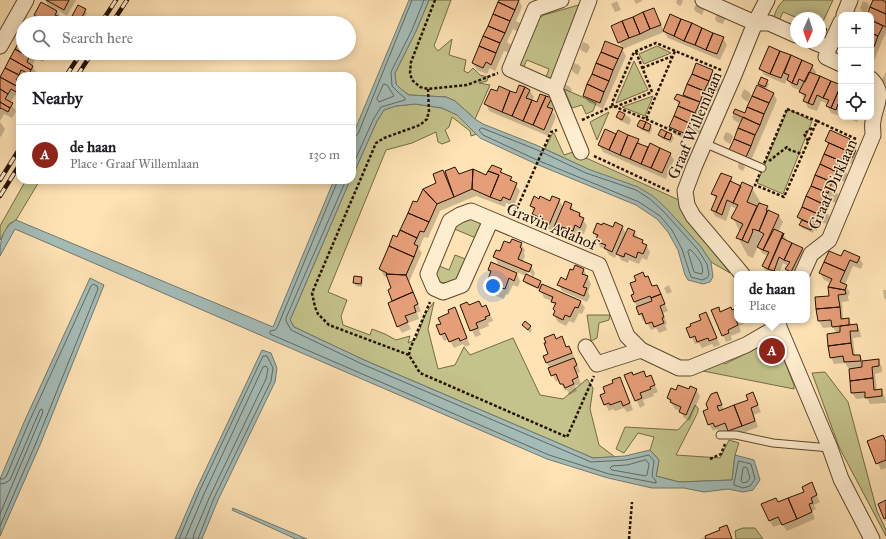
<!DOCTYPE html>
<html lang="en">
<head>
<meta charset="utf-8">
<style>
  :root { --surface:#fff; --page:#f6f6f6; --text:#202124; --muted:#757577; --line:#e0e0e0; --accent:#8f2418 }
  body { margin:0; font-family:"IM FELL Great Primer",serif; background:var(--page); color:var(--text) }
  .controls { position:absolute; right:12px; top:12px; display:grid; overflow:hidden; border-radius:8px; box-shadow:0 2px 10px #0003 }
  .controls button { width:36px; height:36px; display:grid; place-items:center; padding:0; border:0; border-bottom:1px solid var(--line); background:var(--surface); color:var(--text); font:20px sans-serif }
  .compass { position:absolute; left:790px; top:12px; width:36px; height:36px; border-radius:50%; background:var(--surface); box-shadow:0 2px 10px #0003; rotate:183deg }
  .you { position:absolute; left:493px; top:286px; width:14px; height:14px; margin:-10px; border:3px solid #fff; border-radius:50%; background:#1a73e8; box-shadow:0 0 0 6px #1a73e833 }
  .badge { display:grid; place-items:center; width:26px; height:26px; border-radius:50%; background:var(--accent); color:#fff; font-size:13px; font-weight:700 }
  .pin { position:absolute; translate:-50% -50%; border:2px solid #fff; box-shadow:0 1px 4px #0006 }
  .popup { position:absolute; left:734px; top:271px; width:76px; height:52px; box-sizing:border-box; display:grid; place-content:center; border-radius:8px; background:var(--surface); filter:drop-shadow(0 1px 3px #0005); font-size:13px; white-space:nowrap; color:var(--muted) }
  .popup b { font-size:15px; color:var(--text) }
  .popup::after { content:''; position:absolute; left:50%; top:100%; margin-left:-8px; border:8px solid transparent; border-top-color:var(--surface) }
  .list { margin:0; padding:0; list-style:none }
  h2 { display:flex; justify-content:space-between; align-items:center; height:52px; margin:0; padding:0 16px; font-size:17px }
  h2 small { font-size:13px; font-weight:400; color:var(--muted) }
  .list li { display:grid; grid-template-columns:26px 1fr auto; gap:12px; align-items:center; box-sizing:border-box; height:60px; padding:0 16px; border-top:1px solid var(--line) }
  .list b { display:block; font-size:15px; white-space:nowrap }
  .list p { margin:0; font-size:13px; white-space:nowrap; color:var(--muted) }
  .list em { font-size:13px; font-style:normal; color:var(--muted) }
  .icon { flex:none; width:22px; height:22px; fill:none; stroke:currentColor; stroke-width:2; stroke-linecap:round; stroke-linejoin:round }
  .map { position:relative; flex:none; width:886px; height:539px; overflow:hidden }
  .search { position:absolute; background:var(--surface); box-shadow:0 2px 10px #0003; left:16px; top:16px; width:340px; height:44px; display:flex; align-items:center; gap:10px; box-sizing:border-box; padding:0 14px; border-radius:22px; color:var(--muted); font-size:15px }
  .panel { position:absolute; background:var(--surface); box-shadow:0 2px 10px #0003; left:16px; top:72px; width:340px; height:112px; border-radius:12px }
  .map>svg:first-child { display:block }
  .green { fill:#c4c38b; stroke:#746a46 }
  .water { fill:#a4bcb7; stroke:#71786e }
  .shadow { fill:#0003; fill-rule:evenodd }
  .lines { fill:none; stroke-linecap:round; stroke-linejoin:round }
  .shore { stroke:#64675c; stroke-width:1 }
  .building { fill:#e69e78; stroke:#241200 }
  .service-casing { stroke:#5b462d; stroke-width:9 }
  .minor-casing { stroke:#5b462d; stroke-width:17 }
  .path { stroke:#241200; stroke-width:2.5; stroke-dasharray:3 2; stroke-linecap:butt }
  .service { stroke:#ffedcf; stroke-width:7 }
  .minor { stroke:#ffedcf; stroke-width:15 }
  .rail-casing { stroke:#241200; stroke-width:4.5 }
  .rail { stroke:#ffedcf; stroke-width:3; stroke-dasharray:9; stroke-linecap:butt }
  .labels { text-anchor:middle; stroke-width:3; stroke-linejoin:round; paint-order:stroke }
  .street-label { font-size:16px; fill:#241200; stroke:#ffedcf }
</style>
</head>
<body>
<div class="map">
<svg width="886" height="539" viewBox="0 0 886 539">
  <rect width="100%" height="100%" fill="#ffe3b5"/>
  <filter id="stains"><feTurbulence type="fractalNoise" baseFrequency=".005" numOctaves="4"/><feColorMatrix values="0 0 0 0 .2 0 0 0 0 .09 0 0 0 0 .02 0 0 0 .5 -.17"/></filter>
  <radialGradient id="worn" r=".72"><stop offset=".6" stop-color="#630" stop-opacity="0"/><stop offset="1" stop-color="#630" stop-opacity=".3"/></radialGradient>
  <!-- green -->
  <path class="green" d="M429,0H451L434,46L438,51L452,39L449,55L466,60L464,71L468,73L473,68L480,75L488,77L487,81L479,83L490,85L475,119L455,101L446,97L409,95L402,90L396,84L395,73L416,31Z
    M784,0H833L820,28V18H798L783,12L778,23L774,19C774,13 779,4 784,0Z
    M582,4L551,83L545,80L549,69L527,60L522,70L517,68L535,20L544,15Z
    M657,46L671,53L644,64L639,54Z
    M634,61L648,90L616,103Z
    M564,89L596,103L593,111L586,114L582,105L572,108Z
    M653,96L645,116L622,107Z
    M415,104L442,108L457,115L477,134L471,136L470,131L452,117L449,127L445,130L450,141L442,144L438,142L436,132L412,143L386,150L328,292L347,300L341,316L343,325L370,335L372,329L385,334L396,340L410,336L408,343L416,339L426,313L434,302L428,329L438,369L455,365L464,347L470,355L513,338L540,395L563,399L587,379L593,388L590,409L599,445L615,457L593,458L364,360L294,327L290,320L350,180H352V177L377,121L384,110L396,106Z
    M788,109L812,121L783,194L757,183Z
    M609,112L597,140L590,122Z
    M554,133L564,155L573,152L679,200L685,216L730,273L711,262L701,247L677,220L594,172L545,149L552,134Z
    M26,180H40L16,220L9,224L0,240V226Z
    M464,217L484,221L476,238L452,228Z
    M455,255L468,260C460,278 462,283 441,283L435,274L437,265L449,270Z
    M587,315H610L609,320L599,323L597,338L591,341Z
    M767,343L779,347L794,385V389L703,371L722,360L725,364Z
    M825,372L848,402L877,511L886,530V536L839,447L812,373Z
    M695,405L698,408V412L676,455L720,458L729,440L739,443L735,455L732,480L679,482L656,476L659,460L650,450L654,437L638,433L624,453L616,449L625,427L678,430L689,418Z
    M743,528H755L763,539H736L735,531Z"/>
  <!-- water -->
  <path class="water" d="M409,0H429L416,31L395,73L396,84L402,90L409,95L446,97L455,101L475,119L483,124L536,145L588,169L638,187L653,196L667,209L701,247L711,262L713,277L710,282L703,284L688,280L685,275L678,250L668,232L657,219L636,205L536,164L480,138L457,115L442,108L415,104L396,106L384,110L377,121L352,177V137Z
    M334,180H350L290,320L294,327L364,360L593,458L625,456L650,450L659,460L656,476L679,482L732,480L735,455L754,460L760,480L753,490L743,492L728,489L704,492L684,488H652L608,478L547,459L15,229L0,256C0,240 2,229 16,220L273,327Z
    M90,278L104,285L40,445L0,536V479L25,420Z
    M262,350L271,353L277,368L275,382L218,500L202,539H175L196,490Z
    M233,508L307,539H296L232,510Z"/>
  <!-- shadow -->
  <path class="shadow" d="M45,0H76L67,16L56,9L64,23H41L35,15L49,7Z
    M500,0H519L522,7L516,21L520,23L521,26L518,32L513,29L507,42L510,44L512,47L509,53L504,51L495,71L490,68L487,74L477,70L473,63Z
    M634,0H642V1L636,4Z
    M677,0H683L681,6L678,5L676,2Z
    M874,0H886V32L873,63H871V15H868Z
    M617,1L621,10L615,12L611,4Z
    M863,1L868,3L869,6L866,13L862,11L860,8Z
    M696,4L703,7L704,10L702,15L696,12L694,9Z
    M78,6L85,10L87,13L82,23L75,19L73,16Z
    M654,9L664,31L723,38L727,45L720,60L668,38L664,32L623,49L619,42Z
    M717,13L724,16L725,19L723,24L717,22L715,19Z
    M820,29L826,30L828,33L826,38L820,35Z
    M23,37V53H46L47,55L43,62L36,58L32,66L37,73L35,76H20V98L15,95L10,103L16,111L12,118L4,114L0,121V78Z
    M583,42L588,44L590,47L587,53L582,51L580,48Z
    M770,48L812,66L816,72L815,75L841,86V113L840,116L831,113L827,106L828,104L821,101L817,111L808,108L801,92V91L792,87L787,79L785,84L764,75L761,69Z
    M622,49L626,56L603,109L588,102L584,95Z
    M574,63L579,65L581,68L578,75L573,72L571,69Z
    M697,64L713,71L717,77L715,81L719,83L721,86L718,92L712,89L706,102L710,104L711,107L709,113L703,110L697,123L701,125L703,128L700,134L694,131L690,141L674,134L670,127L679,106L676,99L683,97Z
    M886,72V85L882,79Z
    M767,81L769,84L766,90L773,93L777,100L750,163L734,156L730,149L742,122L740,121L739,123L734,120L732,117L735,110L746,114L761,88L759,84Z
    M565,84L570,87L572,90L571,92L565,90L564,87Z
    M519,86L530,91L534,97L532,101L538,104L551,99L555,106L552,110L556,117L548,136L489,111L486,104L497,93L517,95Z
    M744,89L749,92L751,95L748,102L743,99L741,96Z
    M619,112L629,117L631,120L629,125L619,120L617,117Z
    M847,117H859L857,122Z
    M0,122L5,129L1,137L0,136Z
    M638,126H651L652,129L650,134L640,129Z
    M606,130L616,135L638,140L642,146L649,149L670,154L674,160L666,179L603,152L599,145Z
    M726,132L731,134L733,137L730,144L725,141L723,138Z
    M659,135H672L674,138L671,143L661,138Z
    M850,140L853,146V149L855,150L859,157L856,165L847,162L843,171L846,172L848,175L845,182L839,179L834,191L837,193L839,196L836,203L830,201L825,213L828,214L830,217L827,224L821,222L817,231L814,230L813,233L802,228L800,225L801,223L798,217L829,146L826,141ZM802,219L818,226L817,228L802,221Z
    M739,162L743,164L745,167L743,171L739,169L738,166Z
    M455,168L459,175L487,176L501,170L503,174L511,178L520,191L514,206L506,203L505,207L476,196L440,211L428,238L424,237L419,249L422,253L409,282L421,311L417,313L419,319L408,323L411,329L402,333L398,326L393,301L389,290L393,288L388,278L384,276L380,269L417,203L437,184L444,173Z
    M731,178L734,184L741,187L752,188L762,205L767,207L770,212L779,216L783,222L778,232L783,234L787,241L802,248L806,255L797,274H789L787,269L788,266L783,263L779,274L767,273L763,266L768,256L762,253L758,246L753,258L748,256L738,238L740,232L733,218L737,209L731,206L726,221L715,216L712,210L716,200L713,194Z
    M539,200L551,202L559,200L563,207L571,205L575,212L580,214L587,226L584,234L579,232L577,237L566,233L565,236L559,234L554,226L552,231L546,228L543,223L537,221L531,206Z
    M622,226L626,234L634,232L638,238L646,245L650,252L647,260L642,258L639,264L629,260L628,263L621,260L617,253L615,258L609,255L606,250L600,247L594,233Z
    M521,243L525,250L524,253L525,256L522,262L531,266L535,273L533,278L540,281L542,285L581,302L585,308L582,314L579,313L574,323L569,321L566,326L558,322L554,315L556,312L554,309L555,306L552,301L544,298L540,290L526,284L524,281L526,276L498,264L495,257L511,245ZM527,268L533,277H530L525,269Z
    M842,258H859L863,264L861,269L853,266L845,285L850,292L848,297L849,301L842,302L843,319H848L852,325H856L860,331L861,337L853,338L855,356H860L863,362L878,360L882,367V372L875,374L877,391L881,390L885,397L886,403L870,404L867,398L856,399L852,393L850,369H849L845,363L834,364L831,357L837,334L833,327L823,328L819,321L830,297L831,283L824,280L820,273Z
    M489,270L517,274L520,281L518,287L513,285L508,295L506,294L504,299L496,296L488,282L492,273Z
    M584,270L591,284L588,292L590,296L587,302L562,291L559,285Z
    M355,277L361,278L363,281L362,287L356,286L354,283Z
    M647,277L653,287L657,286L668,311L663,313L667,324L665,325L667,330L659,333L656,328L651,330L646,320L643,321L632,296L635,294L645,278Z
    M669,285L672,292L667,294L664,288Z
    M883,290H886V300L884,298Z
    M461,306L482,308L486,306L493,321L488,323L489,326L479,330L481,335L475,337Z
    M455,308L470,345L465,347L463,344L454,348L449,339L444,341L441,335L450,314Z
    M718,308L721,313L737,309V320H742L744,324L739,326L741,332L731,336L732,340L726,342L723,335Z
    M706,313L720,345L714,347L712,344L702,348L699,343L695,344L688,329L702,320Z
    M526,323L532,330L530,333L523,325Z
    M561,338L567,348L569,347L573,354L580,372L577,373L581,384L575,386L577,391L569,395L567,390L565,391L560,380L556,382L544,357L549,355L556,340Z
    M643,372L647,378L651,376L658,392L653,394L654,396L643,400L645,405L640,408L626,376H633Z
    M623,385L633,410L627,412L624,408L615,411L613,409L609,411L605,404Z
    M696,390L700,396L690,421L684,418L680,411L675,409L668,398L676,391Z
    M716,393L724,410L750,400L753,393L761,412L754,415L758,427L733,437L728,430L719,434L717,429L713,431L709,424V410Z
    M883,436L886,442V468L881,470L868,442Z
    M811,484L820,502L814,505L816,509L812,511L815,519L787,531L782,524L773,527L770,521L778,503L805,492Z
    M727,527L733,539H700L721,531Z"/>
  <g class="lines">
    <!-- shore -->
    <path class="shore" d="M384,84L387,85L394,96L379,102L377,99Z
      M482,128L535,149L586,173L636,190L650,199L664,212L698,250L707,264L709,275L707,278L702,280L691,277L682,249L672,230L660,216L639,202L537,160L483,135L479,130L480,129Z
      M352,137H355L358,134L412,0
      M352,167L373,120L381,107L405,100V98L399,93L392,86L391,72L412,30L424,0
      M338,180L277,328L275,330L270,331V334L549,455L609,474L656,483V481L652,476L654,461L649,455L626,460L591,462L362,364L291,330L286,321V318L346,180
      M689,250H691C697,256 705,266 702,274L694,272L688,252Z
      M646,460L649,464L647,475L646,476L612,470L610,468L612,466L627,465Z
      M739,461L751,464L755,479L750,486L743,488L734,485Z
      M744,467L747,468L750,478L747,482L743,483L741,481L743,468Z
      M0,479H3L6,477L29,422L91,286L93,284L97,286L98,289L36,443L0,526
      M0,484L5,483L10,480L40,410L42,409L43,412L0,514
      M179,539L199,492L263,356H267L273,368L271,381L214,498L198,539
      M185,539L204,494L263,367L266,366L268,369L266,379L210,496L194,534L193,539"/>
  </g>
  <!-- building -->
  <path class="building" d="M46,0H69L64,10Z
    M499,0H519L515,10L498,2Z
    M873,0H882L886,2V14L870,7Z
    M41,2L57,11L55,15L62,18L60,23H48L34,15Z
    M498,2L515,10L510,21L493,14Z
    M78,5L86,9L80,21L72,16Z
    M870,7L886,14V27L871,20V15H867Z
    M654,8L661,25L650,29L643,12Z
    M643,12L650,29L640,34L633,17Z
    M493,14L510,21L505,33L488,26Z
    M670,14L681,19L674,36L663,31Z
    M633,17L640,34L629,38L622,21Z
    M681,19L692,23L684,41L674,36Z
    M871,20L883,26L878,36L871,33Z
    M622,21L629,38L618,43L611,26Z
    M692,23L702,28L695,45L684,41Z
    M488,26L505,33L500,43L483,36Z
    M820,26L827,29L824,35L820,33Z
    M702,28L713,33L706,50L695,45Z
    M713,33L724,37L717,54L706,50Z
    M871,33L878,36L874,47L871,46Z
    M483,36L500,43L496,53L479,46Z
    M20,40L23,41V53H32L29,57L15,49Z
    M605,41L623,48L618,59L601,52Z
    M479,46L496,53L491,65L486,62L483,68L472,63Z
    M769,46L780,51L770,74L759,69Z
    M15,49L29,57L27,62L33,66L31,70L10,58Z
    M780,51L791,55L781,78L770,74Z
    M601,52L618,59L613,70L596,63Z
    M791,55L802,60L792,83L787,80L789,75L784,73Z
    M10,58L31,70L29,74L21,70L19,75L5,68Z
    M802,60L813,65L805,82L799,79L797,85L792,83Z
    M596,63L613,70L609,81L592,74Z
    M696,63L713,70L709,81L692,74Z
    M5,68L19,75L16,80L20,83V88L0,77Z
    M809,72L820,76L808,103L803,101L806,95L799,92Z
    M592,74L609,81L604,92L587,84Z
    M692,74L709,81L704,91L687,84Z
    M820,76L831,81L823,98L817,95L813,105L808,103Z
    M0,77L20,88L18,93L11,89L8,94L0,89Z
    M761,77L768,80L765,87L758,84Z
    M831,81L841,85L831,108L826,106L829,100L823,98Z
    M587,84L604,92L600,103L583,96Z
    M687,84L704,91L700,102L683,95Z
    M519,85L525,87L512,116L502,112L510,91L516,93Z
    M757,85L774,93L769,103L752,96Z
    M841,85V106L838,104L836,110L831,108Z
    M499,86L510,91L502,112L484,104L491,89L497,91Z
    M525,87L530,90L526,98L532,100L523,121L512,116Z
    M0,89L8,94L5,99L13,103L10,108L0,102Z
    M540,94L546,96L533,125L523,121L532,100L537,102Z
    M677,94L700,102L695,113L678,106L680,102L674,99Z
    M546,96L552,98L547,107L553,109L544,130L533,125Z
    M752,96L769,103L764,114L747,107Z
    M0,102L10,108L8,112L1,108L0,109Z
    M678,106L695,113L691,124L674,116Z
    M747,107L764,114L760,125L733,113L735,109L745,113Z
    M619,111L625,114L622,120L616,117Z
    M674,116L691,124L686,134L669,127Z
    M743,117L760,125L755,135L738,128Z
    M640,120L646,122L643,129L637,126Z
    M646,122L651,125L649,131L643,129Z
    M738,128L755,135L751,146L734,139Z
    M605,129L616,134L609,150L598,145Z
    M661,129L667,132L664,138L658,135Z
    M618,130L628,135L620,155L609,150Z
    M830,130L850,139L848,145L856,150L854,154L825,141Z
    M667,132L672,134L670,140L664,138Z
    M628,135L639,139L630,159L620,155Z
    M734,139L751,146L746,157L729,150Z
    M637,143L648,147L641,164L630,159Z
    M650,143L660,148L651,168L641,164Z
    M829,143L854,154L852,158L843,156L841,161L824,154Z
    M660,148L671,153L662,173L651,168Z
    M824,154L841,161L837,172L820,164Z
    M820,164L837,172L832,182L815,175Z
    M492,165L502,169L500,172L512,177L510,180L517,183L510,200L503,197L501,201L490,197L499,175L488,171Z
    M455,167L459,174L473,169L472,189L454,197L445,171Z
    M473,169L486,175L488,171L499,175L490,197L472,189Z
    M443,170L454,197L437,204L423,189L436,183L433,174Z
    M721,173L732,177L716,212L711,210L717,196L711,194Z
    M815,175L832,182L828,193L811,186Z
    M730,181L741,186L733,203L727,200L722,215L716,212Z
    M742,182L753,187L747,202L757,206L742,240L736,238L743,224L731,218L738,205L733,203Z
    M811,186L828,193L823,204L806,196Z
    M423,189L437,204L429,222L408,213L413,201L417,202Z
    M534,196L539,199L540,196L550,201L552,196L560,199L549,225L541,222L543,219L532,214L535,208L530,206Z
    M806,196L823,204L818,214L802,207Z
    M565,201L572,204L570,209L580,213L579,216L584,218L580,228L575,225L573,231L562,227L561,230L554,227Z
    M759,203L768,206L766,210L767,211L759,231L753,229L752,230L753,231L748,243L742,240Z
    M802,207L818,214L814,225L797,217Z
    M768,210L779,215L763,250L757,247L764,234L759,231Z
    M408,213L429,222L424,232L420,231L417,238L400,230Z
    M802,220L814,225L811,230L799,225Z
    M615,222L623,226L612,252L604,248L606,245L595,241L598,235L593,233L597,223L602,225L603,223L613,227Z
    M628,228L635,231L633,236L643,240L642,243L647,245L643,254L638,252L636,258L625,253L624,257L616,254Z
    M774,229L783,233L768,269L762,266L769,252L763,250Z
    M400,230L417,238L414,244L418,246L414,257L389,246L393,235L397,237Z
    M784,233L782,238L792,243L784,260L779,257L774,271L768,269Z
    M512,239L522,243L520,247L522,249L518,259L532,265L529,272L493,257L496,250L500,251L504,241L510,243Z
    M792,243L803,248L791,272L785,269L790,262L784,260Z
    M389,246L414,257L406,275L386,274L387,273L379,269Z
    M844,250L860,257L857,263L850,260L845,271L824,262L829,251L841,256Z
    M491,262L517,273L514,281L509,278L505,289L502,288L500,293L491,289L493,284L487,282L491,271L488,270Z
    M824,262L845,271L840,282L847,285L845,290L828,287L832,279L819,273Z
    M575,265L584,269L582,274L588,276L583,287L587,288L584,296L557,285L561,277L566,280L570,269L573,270Z
    M643,272L645,277L648,276L652,286L657,285L661,294L651,298L650,296L634,302L631,295L634,294L630,283L636,281L634,276Z
    M386,274L406,275L413,292L392,301L388,290L391,288Z
    M526,274L541,281L538,288L523,281Z
    M354,276L362,277L361,284L353,283Z
    M542,284L581,301L578,308L575,307L570,317L565,315L563,320L553,315L555,311L553,309L556,303L551,302L553,297L539,291Z
    M828,287L845,290L846,294L838,295L840,307L816,309L815,297L829,296Z
    M413,292L418,304L414,306L416,312L405,316L408,322L397,327L388,303Z
    M661,294L665,304L660,306L664,317L662,318L664,323L654,327L652,322L646,324L642,313L639,315L636,307L652,301L651,298Z
    M479,301L482,307L486,305L490,315L485,317L486,319L476,323L478,328L470,331L460,305L467,302L469,305Z
    M455,307L467,338L460,341L459,338L449,342L445,333L440,335L436,325L441,324L438,318L449,313L448,310Z
    M719,307L720,312L731,307L732,310L737,308L736,320L738,325L728,330L729,333L722,336L711,310Z
    M840,307L841,319L849,318V325L832,327L831,320L818,321L816,309Z
    M706,312L717,338L709,341L708,338L697,342L695,336L690,338L686,328L691,326L690,324L701,320L699,315Z
    M525,321L531,326L528,330L522,325Z
    M857,324L858,331H850L851,343L828,346L827,334L840,332V326Z
    M554,334L556,339L562,336L566,347L569,346L572,353L546,363L543,356L548,354L544,343H546L544,338Z
    M851,343L853,355H860L861,361L844,362L843,356L830,358L828,346Z
    M574,358L577,365L574,367L578,377L572,380L574,384L565,388L563,384H560L556,374L551,376L548,368Z
    M879,359V366L872,367L873,378L850,381L849,369L862,367V361Z
    M644,371L646,377L651,375L655,385L650,387L651,389L640,393L642,398L635,401L624,375L632,372L633,375Z
    M620,377L630,403L623,406L621,401L610,405L609,403L604,405L600,395L605,393L603,387L613,383L612,380Z
    M873,378L874,390L882,389V396L865,398V392L851,393L850,381Z
    M678,385L689,389L690,386L697,389L686,415L679,412L681,407L670,402L671,400L667,398L671,388L676,390Z
    M717,392L722,405L717,406L719,411L734,405L742,426L728,431L725,423L715,427L713,423L708,425L703,411L708,409L706,404L711,394Z
    M753,392L758,405L751,408L755,421L742,426L734,405L748,400L746,395Z
    M883,435L886,442V460L876,464L867,441Z
    M812,482L817,495L811,498L813,503L809,504L812,512L797,519L788,498L804,492L802,487Z
    M776,498L778,502L788,498L797,519L782,525L778,517L769,521L761,504Z
    M886,500V518L884,519L878,504Z
    M727,525L732,539H706L705,536L720,530L719,528Z"/>
  <g class="lines">
    <!-- service casing -->
    <g class="service-casing">
      <path id="service" d="M704,143L762,168
        M720,435H736L773,443L830,448"/>
    </g>
    <!-- minor casing -->
    <g class="minor-casing">
      <path id="minor" d="M561,0L535,9L510,69L555,89L581,152
        M703,0L755,23H769L796,35
        M844,15L850,0
        M814,42L829,48L826,57L841,64
        M0,46L26,0
        M829,48L841,22
        M555,89L589,0
        M491,220L462,285L443,292L434,288L428,274L450,221L460,215L471,211L599,265L627,336L641,350L679,368H690L746,345L779,326
        M742,274L693,216L687,205L685,191L694,167L734,75L755,23L767,0
        M802,274L811,254L829,240L873,135C873,130 872,125 873,121C875,104 886,94 871,79
        M776,320L830,448L841,479L872,539
        M586,347L597,364L641,350"/>
    </g>
    <!-- path -->
    <path class="path" d="M435,0L411,62L410,73L412,80L420,87L428,89L467,85L498,73
      M642,68L670,57H673
      M428,89L429,111L427,119L420,125L384,138L376,143L312,293L315,307L318,314L329,325L409,355L420,373L567,437L594,376
      M613,106L612,103L634,52L656,43L721,70
      M615,107L652,92L636,52
      M787,109L817,121L784,197L755,185Z
      M646,119L691,139
      M582,120L613,106L646,119L675,51
      M817,121L856,139
      M808,141L804,134L812,128L813,129
      M594,156L671,192
      M769,161L787,147L790,150L802,154
      M514,215L551,132L557,130
      M409,355L410,349L430,302
      M710,459L721,454L725,444
      M629,539L632,502"/>
    <!-- service -->
    <use href="#service" class="service"/>
    <!-- minor -->
    <use href="#minor" class="minor"/>
    <!-- rail casing -->
    <g class="rail-casing">
      <path id="rail" d="M101,23L116,0
        M112,23L127,0
        M66,76L81,53
        M77,76L92,53
        M0,180L20,148
        M0,196L20,164"/>
    </g>
    <!-- rail -->
    <use href="#rail" class="rail"/>
  </g>
  <g class="labels">
    <!-- street labels -->
    <g class="street-label">
      <text transform="translate(694 125) rotate(-67)" y="6">Graaf Willemlaan</text>
      <text transform="translate(832 184) rotate(-66)" y="6">Graaf Dirklaan</text>
      <text transform="translate(552 226) rotate(23)" y="6">Gravin Adahof</text>
    </g>
  </g>
  <rect width="100%" height="100%" filter="url(#stains)"/>
  <rect width="100%" height="100%" fill="url(#worn)"/>
</svg>
<div class="controls">
<button>+</button>
<button>−</button>
<button><svg class="icon" aria-label="locate" viewBox="0 0 24 24"><circle cx="12" cy="12" r="6"/><path d="M12 2v4M12 18v4M2 12h4M18 12h4"/></svg></button>
</div>
<svg class="compass" viewBox="-18 -18 36 36"><path d="M0-13l5 13h-10z" fill="#e53935"/><path d="M0 13l5-13h-10z" fill="#757577"/></svg>
<div class="you"></div>
<div class="pin badge" style="left:772px;top:351px">A</div>
<div class="popup"><b>de haan</b>Place</div>
<div class="search"><svg class="icon" aria-label="search" viewBox="0 0 24 24"><circle cx="10" cy="10" r="6"/><path d="M15 15l6 6"/></svg>Search here</div>
<section class="panel">
<h2>Nearby<small></small></h2>
<ul class="list">
<li><span class="badge">A</span><div><b>de haan</b><p>Place · Graaf Willemlaan</p></div><em>130 m</em></li>
</ul>
</section>
</div>
</body>
</html>
